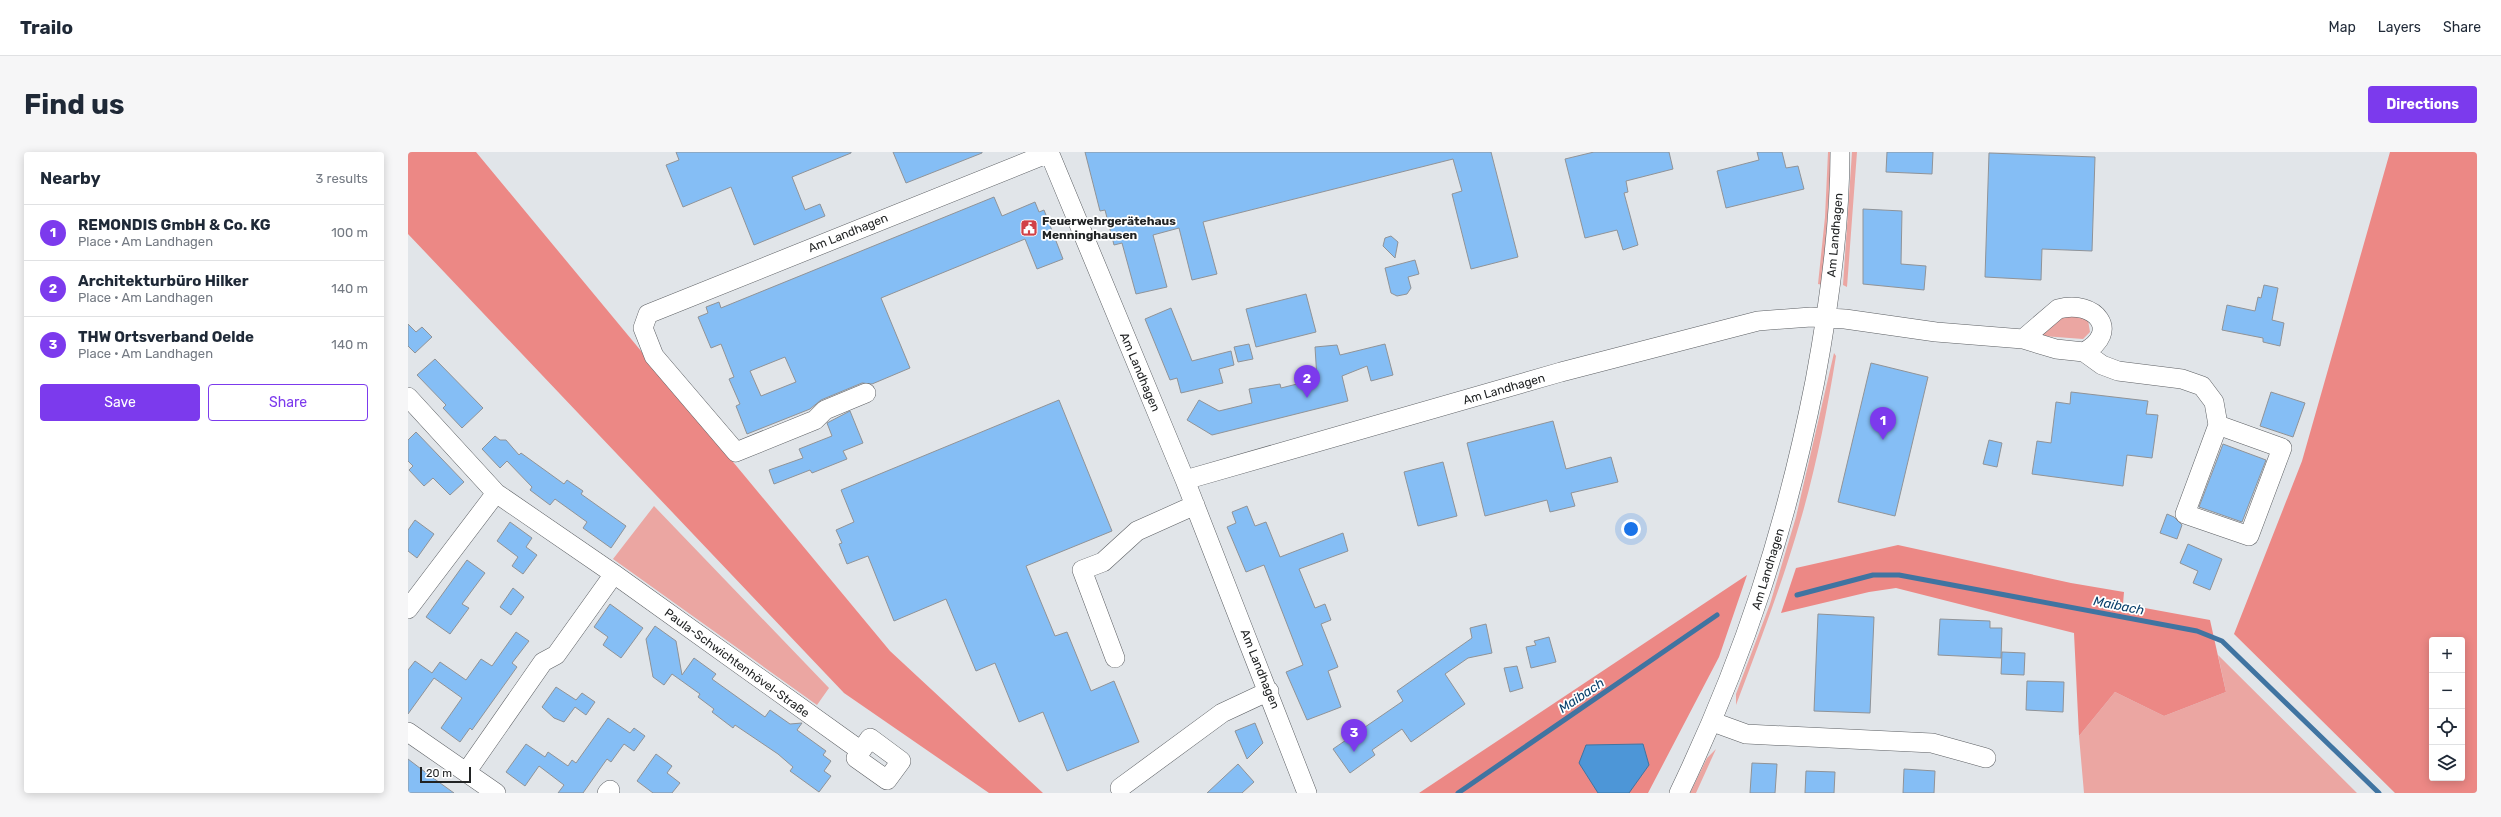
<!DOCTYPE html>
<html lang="en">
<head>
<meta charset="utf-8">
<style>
  :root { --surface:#fff; --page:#f6f6f7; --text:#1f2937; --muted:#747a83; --line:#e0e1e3; --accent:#7c3aed }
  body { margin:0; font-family:Rubik,sans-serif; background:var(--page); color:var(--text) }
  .controls { position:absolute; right:12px; bottom:12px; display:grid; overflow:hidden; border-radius:4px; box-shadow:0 2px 10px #0003 }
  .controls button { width:36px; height:36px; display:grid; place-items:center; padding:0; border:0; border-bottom:1px solid var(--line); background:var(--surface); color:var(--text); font:20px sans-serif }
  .scale { position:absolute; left:12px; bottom:10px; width:51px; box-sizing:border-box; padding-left:4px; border:2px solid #212324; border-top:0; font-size:11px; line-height:14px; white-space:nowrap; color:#212324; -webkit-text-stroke:3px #fff; paint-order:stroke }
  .you { position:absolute; left:1223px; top:377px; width:14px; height:14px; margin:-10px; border:3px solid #fff; border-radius:50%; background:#1a73e8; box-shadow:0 0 0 6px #1a73e833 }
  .badge { display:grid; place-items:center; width:26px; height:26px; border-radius:50%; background:var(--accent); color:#fff; font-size:13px; font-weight:700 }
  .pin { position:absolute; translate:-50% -33px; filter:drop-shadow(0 1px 2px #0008) }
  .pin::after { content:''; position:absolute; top:21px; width:14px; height:12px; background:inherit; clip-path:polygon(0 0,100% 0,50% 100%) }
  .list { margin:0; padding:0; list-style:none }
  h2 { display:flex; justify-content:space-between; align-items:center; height:52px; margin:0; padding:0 16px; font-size:17px }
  h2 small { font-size:13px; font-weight:400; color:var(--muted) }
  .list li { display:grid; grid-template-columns:26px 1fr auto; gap:12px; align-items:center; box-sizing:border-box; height:56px; padding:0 16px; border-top:1px solid var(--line) }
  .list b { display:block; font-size:15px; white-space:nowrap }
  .list p { margin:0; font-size:13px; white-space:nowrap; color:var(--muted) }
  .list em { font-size:13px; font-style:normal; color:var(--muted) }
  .actions { display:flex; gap:8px; padding:12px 16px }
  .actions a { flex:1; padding:9px 0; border:1px solid var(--accent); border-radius:4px; text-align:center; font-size:14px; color:var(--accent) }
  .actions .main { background:var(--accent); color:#fff }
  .icon { flex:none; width:22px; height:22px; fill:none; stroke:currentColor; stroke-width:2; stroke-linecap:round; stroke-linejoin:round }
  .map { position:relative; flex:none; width:2069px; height:641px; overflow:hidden; border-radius:4px }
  header { display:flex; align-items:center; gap:24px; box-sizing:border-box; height:56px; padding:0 20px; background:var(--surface); border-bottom:1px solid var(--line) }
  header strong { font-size:19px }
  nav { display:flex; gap:22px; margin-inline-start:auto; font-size:14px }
  .intro { display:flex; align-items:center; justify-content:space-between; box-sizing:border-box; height:96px; padding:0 24px }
  h1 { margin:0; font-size:28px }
  .button { padding:10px 18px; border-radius:4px; background:var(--accent); color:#fff; font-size:14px; font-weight:700 }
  main { display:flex; gap:24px; padding:0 24px }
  aside { flex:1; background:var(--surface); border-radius:4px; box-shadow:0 2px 10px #0003 }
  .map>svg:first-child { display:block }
  .green { fill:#eba6a2 }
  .forest { fill:#ec8885; fill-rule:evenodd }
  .water { fill:#4d96d7; stroke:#4074a1 }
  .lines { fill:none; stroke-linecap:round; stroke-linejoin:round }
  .stream { stroke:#4074a1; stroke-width:5 }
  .building { fill:#85bef5; stroke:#909397; fill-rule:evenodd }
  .minor-casing { stroke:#5c5f63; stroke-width:20 }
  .minor { stroke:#fff; stroke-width:19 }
  .labels { text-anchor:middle; stroke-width:3.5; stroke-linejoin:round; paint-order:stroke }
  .poi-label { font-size:12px; font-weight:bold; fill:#212324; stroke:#fff; text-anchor:start }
  .street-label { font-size:12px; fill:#212324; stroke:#fff }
  .water-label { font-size:13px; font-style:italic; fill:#0a416c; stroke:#fff }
</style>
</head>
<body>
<header>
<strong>Trailo</strong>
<nav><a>Map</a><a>Layers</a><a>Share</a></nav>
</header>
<div class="intro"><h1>Find us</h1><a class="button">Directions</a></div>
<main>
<aside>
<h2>Nearby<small>3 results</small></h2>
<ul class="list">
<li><span class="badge">1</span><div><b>REMONDIS GmbH &amp; Co. KG</b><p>Place · Am Landhagen</p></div><em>100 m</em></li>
<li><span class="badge">2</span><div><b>Architekturbüro Hilker</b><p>Place · Am Landhagen</p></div><em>140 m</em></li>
<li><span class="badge">3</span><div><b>THW Ortsverband Oelde</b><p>Place · Am Landhagen</p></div><em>140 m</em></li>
</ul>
<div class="actions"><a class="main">Save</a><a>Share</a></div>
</aside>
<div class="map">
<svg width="2069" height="641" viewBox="0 0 2069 641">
  <rect width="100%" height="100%" fill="#e1e5e9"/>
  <!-- green -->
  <path class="green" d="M1420,0H1424L1415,133L1410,132L1417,65Z
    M1444,0H1449L1439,135L1435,133Z
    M1667,162L1680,168L1682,180L1675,187L1635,184L1632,182L1657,163Z
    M1426,201L1428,204C1419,259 1408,316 1392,370C1374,432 1351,492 1328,553V542L1362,452L1388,365Z
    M246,354L421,536L409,553L205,407Z
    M1810,503L1949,641H1676L1671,584L1707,540L1756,564L1818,540Z
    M1308,597L1288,641H1282L1299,606Z"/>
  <!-- forest -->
  <path class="forest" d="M0,0H68L482,499L635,641H581L436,541L0,82Z
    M1982,0H2069V641H1987L1826,482L1894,309ZM2024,488H2054V626H2024Z
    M1490,393L1663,431L1716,440L1715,452L1802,468L1818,540L1756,564L1707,540L1671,584L1666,481L1488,436L1461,440L1373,461L1388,416Z
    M1339,423L1311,505L1240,641H1011Z"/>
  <!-- water -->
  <path class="water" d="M1235,592L1241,613L1221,641H1190L1171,611L1178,593Z"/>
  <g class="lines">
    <!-- stream -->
    <path class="stream" d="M1389,443L1465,423H1491L1789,479L1814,489L1971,641
      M1050,641L1309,463"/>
  </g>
  <!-- building -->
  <path class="building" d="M268,0H443V1L384,25L397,58L412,52L417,64L346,93L323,35L275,55L258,13L271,8Z
    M485,0H574V1L498,31Z
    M677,0H1083L1110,105L1063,117L1044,42L1054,39L1045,7L795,70L809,122L784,128L771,76L745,83L759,135L728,142L714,91L706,93L697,58L692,59Z
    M1186,0H1261L1265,17L1218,29L1220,40L1216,41L1230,93L1215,98L1209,78L1177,86L1157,7Z
    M1349,0H1374L1378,16L1390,14L1396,37L1318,56L1309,19L1351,8Z
    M1479,0H1525L1524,22L1478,20Z
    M1581,1L1687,5L1684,99L1634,97L1633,128L1577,125Z
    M586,45L594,64L627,50L631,60L636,58L655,107L629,117L617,87L473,146L502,216L464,232L454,231L413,248L402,257L339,282L328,254L332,252L321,227L326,225L313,192L303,196L290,165L300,161L298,155L311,150L313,156ZM377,205L388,230L353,244L342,219Z
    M1455,57L1494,59L1493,112L1518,114L1516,138L1455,132Z
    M983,84L990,90L987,106L975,94L977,86Z
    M1007,108L1011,122L1000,125L1003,136L999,142L989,144L983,141L977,116Z
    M1856,133L1870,136L1864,168L1876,171L1872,194L1855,190V186L1814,178L1819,153L1847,159L1850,145L1853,146Z
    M898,142L908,180L848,195L838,157Z
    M763,156L784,209L823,199L826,213L811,217L815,231L773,241L769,226L762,228L737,167Z
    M0,172L8,180L14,175L24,185L7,201L0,194Z
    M841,192L845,207L830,210L826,195Z
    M977,192L985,223L963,229L959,214L934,224L940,249L804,283L779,268L791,248L811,259L844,251L841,237L872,232L873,236L909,227L907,195L929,193L932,203Z
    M27,207L75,256L54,276L35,256L38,253L9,223Z
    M1463,211L1520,225L1487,364L1430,350Z
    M1663,240L1740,249L1738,262L1750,263L1744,306L1719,303L1715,334L1624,322L1629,289L1643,291L1648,250L1662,252Z
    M1863,240L1897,251L1885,285L1852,274Z
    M651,248L704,379L618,414L647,484L659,480L683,539L706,529L731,590L659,619L635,560L611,570L587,511L568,519L538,447L486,469L460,404L439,412L431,392L434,391L428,378L446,370L433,338Z
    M442,259L455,291L435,299L439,307L404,321L402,318L366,332L361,318L395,306L391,297L424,284L419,271Z
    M1145,269L1158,317L1203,305L1210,330L1163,341L1167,354L1142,360L1139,348L1077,364L1059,291Z
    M8,280L56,330L42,343L25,326L16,334L1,318L5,314L0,309V288Z
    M87,284L92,288H98L111,303L113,301L156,332L159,328L175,339L173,342L218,374L203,396L175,376L179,370L147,347L142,353L122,338L124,335L99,309L92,316L74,297Z
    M1581,288L1594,291L1589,315L1575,312Z
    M1815,292L1858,308L1834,370L1791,355Z
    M1035,310L1049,364L1010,374L996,320Z
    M839,354L847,374L858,370L872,405L935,381L940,399L891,417L907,456L917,452L923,468L913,472L930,515L920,519L933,555L899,568L878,520L895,513L856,413L838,420L819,375L828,371L824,360Z
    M1759,362L1766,365L1774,373L1769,387L1752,381Z
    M7,368L26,382L9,406L0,399V378Z
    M102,370L124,386L118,395L129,403L115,422L104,414L110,405L89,389Z
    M1780,392L1814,407L1802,438L1785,431L1790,419L1772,411Z
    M59,408L77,421L54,452L61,456L42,482L18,465Z
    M105,436L116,445L103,463L92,455Z
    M202,452L235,476L213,506L195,493L200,485L186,475Z
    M1410,462L1466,465L1462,561L1406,559Z
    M1532,467L1582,469V476H1594L1593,506L1530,503Z
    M1078,472L1084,501L1060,506L1037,522L1057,552L1003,590L994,577L964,598L967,603L942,621L925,597L995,549L989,539L1064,486L1062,476Z
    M247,474L268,489L274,523L286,506L308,522L304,527L357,565L362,558L382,572L394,571L389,578L418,599L415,603L423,609L416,619L423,624L411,640L382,619L385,615L370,602L327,573L325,576L304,560L306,557L290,545L292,542L264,522L256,533L245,525L238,487Z
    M108,480L121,489L104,511L109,515L64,578L62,576L52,590L33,576L54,546L26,526L0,562V518L7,509L24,521L32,510L58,528L73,507L84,514Z
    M1141,485L1148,510L1123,516L1118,495L1128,493L1126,489Z
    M1594,500L1617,501L1616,523L1593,522Z
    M1109,514L1115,536L1102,540L1096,516Z
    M1619,529L1656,530L1655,560L1618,558Z
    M148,535L168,548L174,541L187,550L178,563L167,555L156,570L146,566L134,555Z
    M200,566L222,581L226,576L237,584L226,599L216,592L203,610L199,607L175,641H150L156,633L131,614L117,634L98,620L118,592L137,605L140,600L160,614L164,608L168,611Z
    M847,571L855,591L839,607L827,579Z
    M248,602L264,614L259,621L272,631L264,641H245L229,629Z
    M0,607L21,623L46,641H0Z
    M1344,611L1369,612L1367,641H1342Z
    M830,612L846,630L834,641H799Z
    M1496,617L1527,619L1526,641H1495Z
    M1398,619L1427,620L1426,641H1397Z"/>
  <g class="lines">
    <!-- minor casing -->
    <g class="minor-casing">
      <path id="minor" d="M641,0L777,328L899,641
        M1676,200L1694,213L1710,219L1774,227L1794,234L1806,250L1810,273L1777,362L1841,384L1874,296L1810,273
        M458,241L417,258L407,268L328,300L246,204L235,176L240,162L641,1
        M0,245L88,341L206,422L453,599
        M777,328L1153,220L1350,169L1403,165L1437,167L1528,180L1615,187L1648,197L1676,200C1713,180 1688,147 1650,157L1615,187
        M0,457L88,341
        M707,506L674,418L695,410L729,379L787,353
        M1305,570L1338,582L1524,591L1578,606
        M0,580L88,641
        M462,586L493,609L479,628L448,606Z
        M59,619L135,510L148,503L206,422
        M712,636L814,561L861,539
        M199,641L202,638
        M1271,641C1336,506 1378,376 1407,229C1421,154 1432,77 1432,0"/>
    </g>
    <!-- minor -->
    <use href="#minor" class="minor"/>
  </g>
  <!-- icons -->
  <defs>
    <g id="civic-square" transform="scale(0.9)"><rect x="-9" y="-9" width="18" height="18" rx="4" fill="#d14147" stroke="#fff"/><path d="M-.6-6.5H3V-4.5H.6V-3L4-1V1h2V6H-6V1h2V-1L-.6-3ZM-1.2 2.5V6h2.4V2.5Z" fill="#fff"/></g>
  </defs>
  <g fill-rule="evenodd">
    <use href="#civic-square" x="621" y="76"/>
  </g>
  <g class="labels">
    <!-- poi labels -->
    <g class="poi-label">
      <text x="634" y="73">Feuerwehrgerätehaus<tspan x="634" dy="14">Menninghausen</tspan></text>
    </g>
    <!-- street labels -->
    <g class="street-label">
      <text transform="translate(440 81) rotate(-22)" y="4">Am Landhagen</text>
      <text transform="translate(1427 83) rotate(-85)" y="4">Am Landhagen</text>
      <text transform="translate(732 220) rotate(67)" y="4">Am Landhagen</text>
      <text transform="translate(1096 237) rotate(-16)" y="4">Am Landhagen</text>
      <text transform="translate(1360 417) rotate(-73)" y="4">Am Landhagen</text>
      <text transform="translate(329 511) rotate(36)" y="4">Paula-Schwichtenhövel-Straße</text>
      <text transform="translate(852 517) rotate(68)" y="4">Am Landhagen</text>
    </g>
    <!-- water labels -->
    <g class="water-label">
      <text transform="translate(1711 453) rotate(11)" y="5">Maibach</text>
      <text transform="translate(1173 543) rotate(-34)" y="5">Maibach</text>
    </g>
  </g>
</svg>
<div class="controls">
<button>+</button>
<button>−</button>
<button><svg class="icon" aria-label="locate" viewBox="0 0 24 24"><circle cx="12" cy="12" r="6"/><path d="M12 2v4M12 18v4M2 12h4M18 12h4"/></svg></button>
<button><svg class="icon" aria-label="layers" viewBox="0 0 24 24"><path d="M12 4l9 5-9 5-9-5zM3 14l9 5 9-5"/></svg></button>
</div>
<div class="scale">20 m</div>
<div class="you"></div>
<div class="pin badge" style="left:1475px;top:288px">1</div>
<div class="pin badge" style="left:899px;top:246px">2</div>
<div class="pin badge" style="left:946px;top:600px">3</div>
</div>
</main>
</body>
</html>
